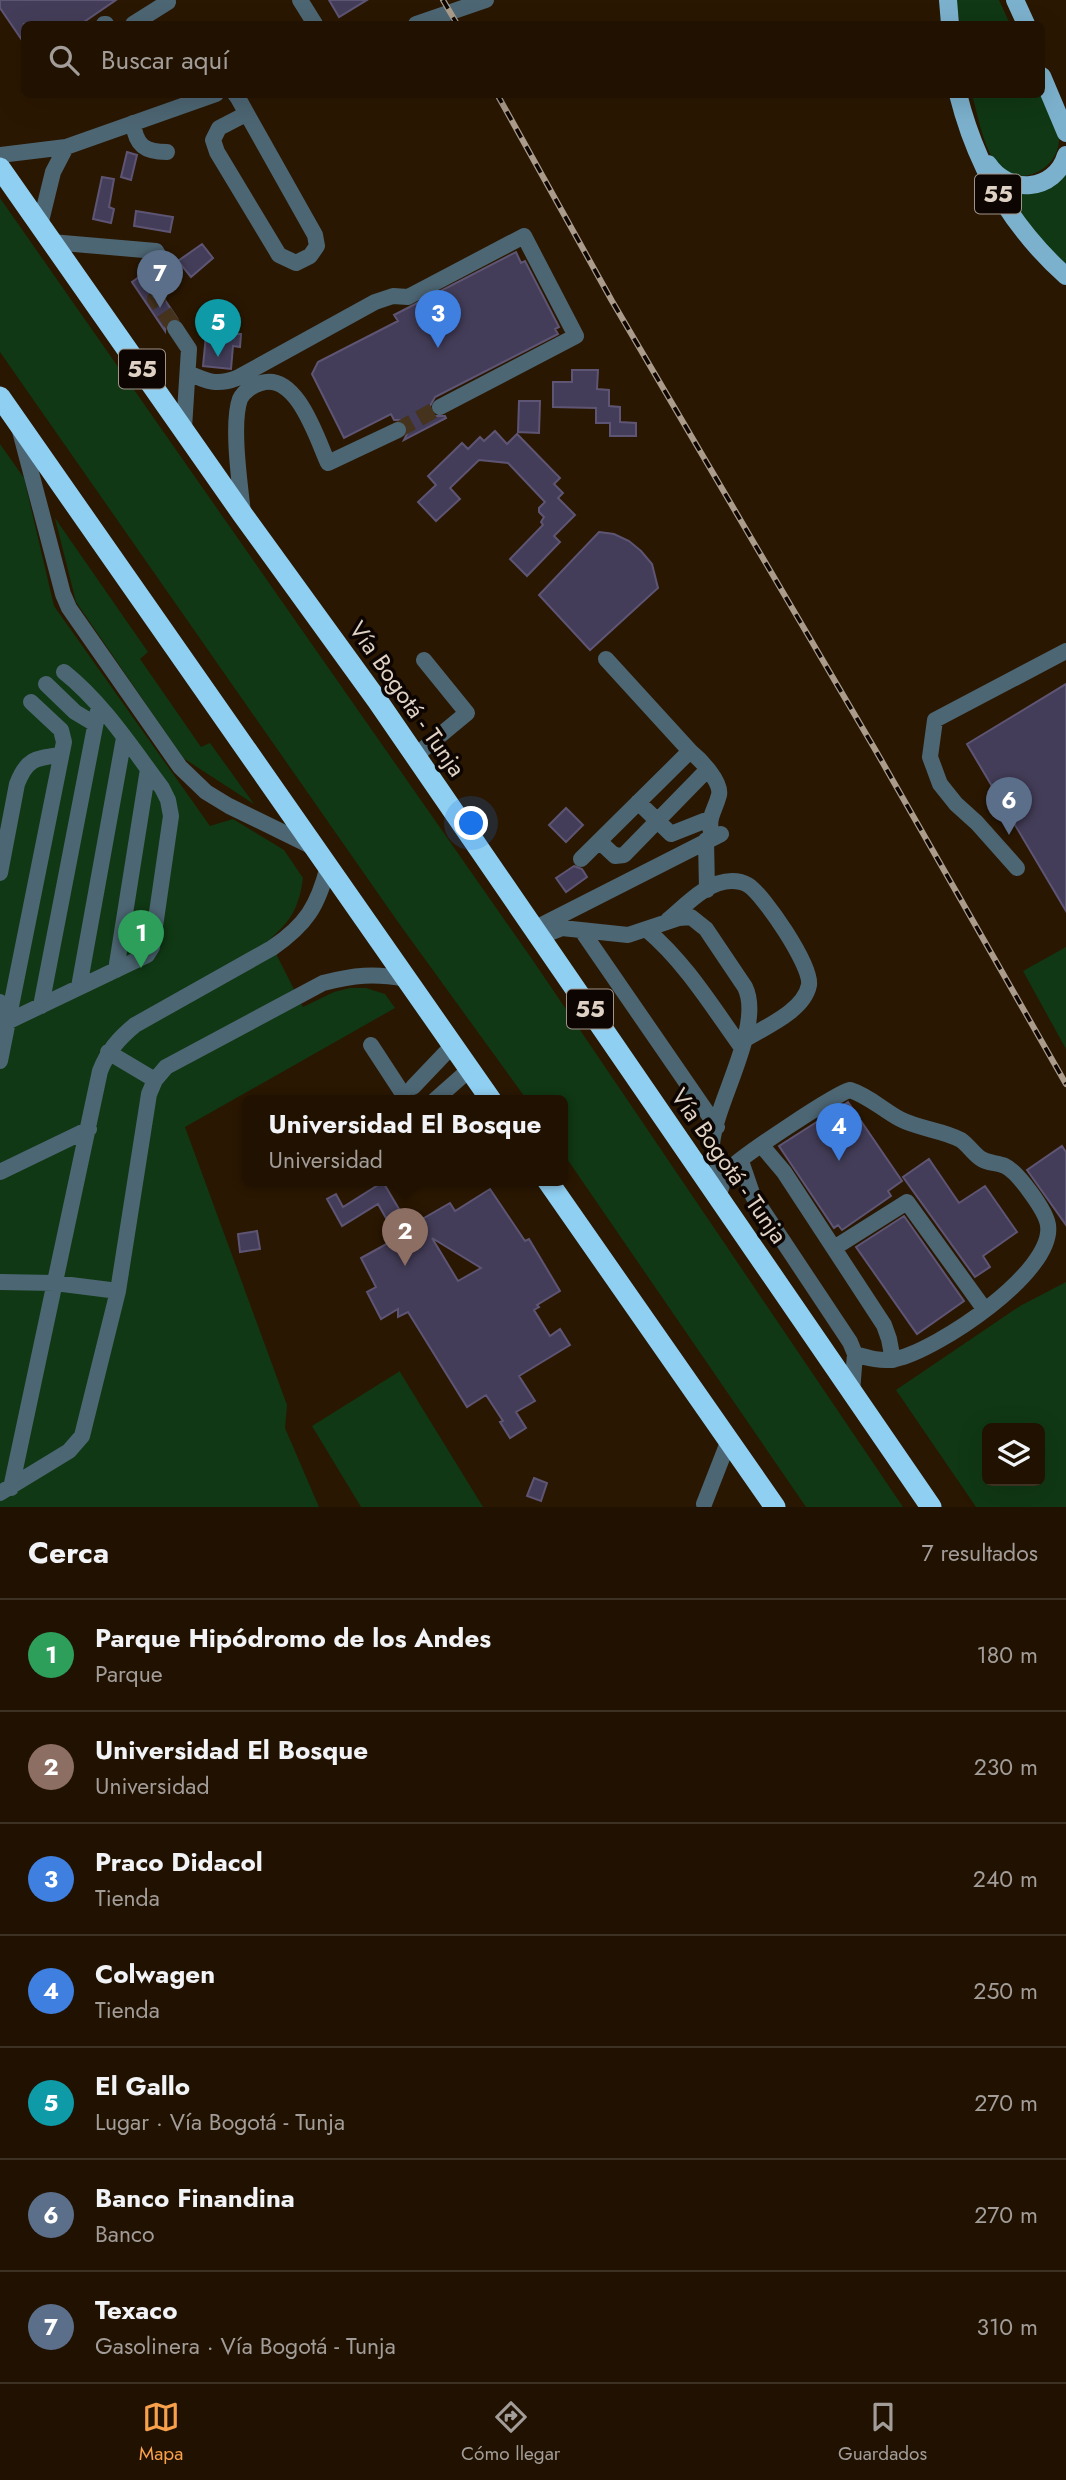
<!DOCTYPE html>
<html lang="es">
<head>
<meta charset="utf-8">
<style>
  :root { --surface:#201101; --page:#2d1f10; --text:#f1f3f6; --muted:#a29d99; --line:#3d3123; --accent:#f8a04b }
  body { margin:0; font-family:Jost,sans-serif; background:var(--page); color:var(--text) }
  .controls { position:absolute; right:21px; bottom:21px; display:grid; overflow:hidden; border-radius:10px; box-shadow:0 7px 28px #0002 }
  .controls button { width:63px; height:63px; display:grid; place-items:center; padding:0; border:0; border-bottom:2px solid var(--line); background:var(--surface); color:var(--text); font:35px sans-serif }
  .you { position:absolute; left:472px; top:824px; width:24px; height:24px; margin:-18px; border:5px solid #fff; border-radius:50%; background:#1a73e8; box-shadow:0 0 0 10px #1a73e833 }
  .badge { display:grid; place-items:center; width:46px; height:46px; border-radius:50%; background:var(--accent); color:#fff; font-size:23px; font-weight:700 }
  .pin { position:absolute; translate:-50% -58px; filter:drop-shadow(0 2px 4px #0008) }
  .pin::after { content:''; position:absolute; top:37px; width:24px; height:21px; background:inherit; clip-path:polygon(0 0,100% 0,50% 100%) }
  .popup { position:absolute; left:242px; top:1095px; width:326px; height:91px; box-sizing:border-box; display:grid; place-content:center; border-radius:10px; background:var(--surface); filter:drop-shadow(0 2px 5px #0005); font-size:23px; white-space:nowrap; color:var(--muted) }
  .popup b { font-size:26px; color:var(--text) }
  .popup::after { content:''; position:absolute; left:50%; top:100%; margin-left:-14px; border:14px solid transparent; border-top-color:var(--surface) }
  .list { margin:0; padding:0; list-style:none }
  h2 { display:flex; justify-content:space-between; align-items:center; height:91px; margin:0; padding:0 28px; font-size:30px }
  h2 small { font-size:23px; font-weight:400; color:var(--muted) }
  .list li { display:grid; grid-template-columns:46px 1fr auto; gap:21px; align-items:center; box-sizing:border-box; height:112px; padding:0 28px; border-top:2px solid var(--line) }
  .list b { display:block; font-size:26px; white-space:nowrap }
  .list p { margin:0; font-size:23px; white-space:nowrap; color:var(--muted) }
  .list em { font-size:23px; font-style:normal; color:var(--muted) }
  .icon { flex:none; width:38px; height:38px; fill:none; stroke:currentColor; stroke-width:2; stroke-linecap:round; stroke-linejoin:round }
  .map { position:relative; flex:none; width:1066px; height:1507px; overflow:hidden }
  .search { position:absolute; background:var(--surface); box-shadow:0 7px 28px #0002; left:21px; right:21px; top:21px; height:77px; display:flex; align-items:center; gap:18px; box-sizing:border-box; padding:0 24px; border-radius:10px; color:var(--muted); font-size:26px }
  .sheet { height:875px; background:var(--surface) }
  nav { display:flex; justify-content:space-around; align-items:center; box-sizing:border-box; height:98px; border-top:2px solid var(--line); background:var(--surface); font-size:19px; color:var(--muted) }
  nav a { display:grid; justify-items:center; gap:4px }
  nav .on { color:var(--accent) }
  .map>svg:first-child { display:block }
  .green { fill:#103814; fill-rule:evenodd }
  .building { fill:#443d59; stroke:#5d5573; stroke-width:2; fill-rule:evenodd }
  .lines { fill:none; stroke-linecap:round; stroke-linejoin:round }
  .minor-tunnel { stroke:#45331e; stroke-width:16; stroke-dasharray:16 8; stroke-linecap:butt }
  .minor { stroke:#4d6673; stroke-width:16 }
  .major { stroke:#7cb1cd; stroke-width:18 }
  .highway { stroke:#8fcff2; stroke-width:21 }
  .rail-casing { stroke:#aa9b8b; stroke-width:6 }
  .rail { stroke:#0c0501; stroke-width:3.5; stroke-dasharray:10; stroke-linecap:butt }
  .labels { text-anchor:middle; stroke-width:7; stroke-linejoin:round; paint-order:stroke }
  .shield { fill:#0c0501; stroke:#a09489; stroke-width:2 }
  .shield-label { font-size:23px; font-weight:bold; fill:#dfd1c3 }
  .street-label { font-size:24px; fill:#dfd1c3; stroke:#0c0501 }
</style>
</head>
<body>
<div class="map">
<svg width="1066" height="1507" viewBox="0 0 1066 1507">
  <rect width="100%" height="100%" fill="#2a1701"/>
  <!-- green -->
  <path class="green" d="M956,0H999L1010,24H960Z
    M972,95H1041C1046,107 1059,125 1059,139C1059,172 1013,191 994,161C982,141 978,116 972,95Z
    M1066,173V264L1050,252L1002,190C1033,197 1043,193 1066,173Z
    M0,198L534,962L903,1507H806L563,1153L562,1100H527L398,922L0,352Z
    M0,444L24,478L54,606L210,826L233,819L284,850L303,878C299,908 291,921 269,940L303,1007L334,992L350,988H366L385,994L395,1008L185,1127L287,1405L285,1428L319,1507H0Z
    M55,518L148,652L140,659L201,747L210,743L254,804L183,758L76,602Z
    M1066,947V1049L1023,971Z
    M1066,1282V1507H976L896,1390L1020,1306ZM987,1428H1040V1481H987Z
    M400,1371V1372L483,1507H361L312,1426Z"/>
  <!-- building -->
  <path class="building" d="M0,0H116L81,24H24V43L0,8Z
    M329,0H367L339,17Z
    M127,152L137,155L131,180L121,177Z
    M102,177L114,179L109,207L114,209L111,223L93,219Z
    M136,211L173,217L170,232L134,226Z
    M202,244L213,258L191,277L178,261Z
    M516,252L521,263L525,261L559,327L555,329L558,334L435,397L430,406L431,412L435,416H445L446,418L404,440L408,432L407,425L400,420H394L391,414L344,438L312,374L318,362L398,321L394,315Z
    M146,272L152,282L149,291L150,298L158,302L165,300L177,318L169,320L165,324V331L132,282Z
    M207,325L235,328L234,334H241L240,347L233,346L231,369L203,366Z
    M572,370H598L597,389L609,390V406L620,407V422L636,423V436H610V423H596V408L553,407V382H572Z
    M519,401H540L539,433L518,432Z
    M495,431L507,444L517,434L560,478L554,484L563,493L558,498L575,515L554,536L560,542L527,576L510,559L543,525L541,522L544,517L539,512V508L545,502L508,463L479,460L450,488L460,499L436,521L418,502L436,485L428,476L462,443L468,449L480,437L484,441Z
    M599,532L614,534L629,541L641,551L652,564L658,588L590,650L539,595Z
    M1066,684V911L967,744Z
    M566,808L583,825L566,842L549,825Z
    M574,866L582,869L587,877L566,892L556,878Z
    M848,1102L902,1181L888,1191L891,1196L842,1230L838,1225L834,1228L779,1146Z
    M1062,1146L1066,1152V1225L1027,1170Z
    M929,1159L959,1203L985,1186L1017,1232L983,1256L990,1267L975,1277L903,1177Z
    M383,1182L399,1209L386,1218L378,1204L342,1226L327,1199L336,1194L343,1207Z
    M490,1189L525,1241L529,1239L560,1291L537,1305L539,1307L534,1310L550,1336L560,1329L570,1345L519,1376L535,1401L516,1412L526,1428L510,1438L500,1422L503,1421L486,1395L467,1407L408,1312L398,1317V1309L381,1319L367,1292L376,1287L361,1258L421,1225L419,1221L450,1203L455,1211ZM432,1238L481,1268L458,1281Z
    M904,1216L964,1301L917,1334L856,1247Z
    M257,1231L260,1249L240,1252L238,1234Z
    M534,1478L547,1483L541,1501L527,1496Z"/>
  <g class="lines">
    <!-- minor-tunnel -->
    <path class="minor-tunnel" d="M159,292L155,299L175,328
      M398,430L440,407"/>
    <!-- minor -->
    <path class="minor" d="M300,0L315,24
      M104,24H106
      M133,24L168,2
      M416,24L486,0
      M235,94L238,98L315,235L317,246L310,256L296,263L279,255L217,152L213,140L219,128L246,114
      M133,123C136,146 145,152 167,152
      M0,155L66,147L216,94
      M40,225L53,172L66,147
      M51,242L156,251L169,274L159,292
      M175,328L189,349L184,428
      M188,373C206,381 217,386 237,378L375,302L393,296L408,297L524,236L576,336L440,407
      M20,431L63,594L69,608L180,767L206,792L229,806L313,847
      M243,513C240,485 231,424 240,399C244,391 253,385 261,383C297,372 317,439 328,463L398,430
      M606,659L690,751
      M46,684L75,712L95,724
      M415,756L467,713L424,660
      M638,802L671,834L709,819
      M706,840L707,890
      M599,841L615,856L624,855L707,770
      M581,859L690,751C700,759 722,782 719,795C714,814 707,816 712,837
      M1017,868L977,823L956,804L940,784L930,757L935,720L1066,651
      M0,873L17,784C27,758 36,758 61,755
      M668,920C686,905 707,881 732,881C737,881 743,882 748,885C764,895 812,966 809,985C804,1011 765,1027 744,1040
      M534,929L721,834
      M647,930C686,963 713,1008 742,1048
      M582,931L717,1127
      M539,937L562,928L628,935L679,918L691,917L706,929L745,987C764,1026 716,1101 712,1144C712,1150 717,1158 718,1164C720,1171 719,1179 719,1186
      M116,970L148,769
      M79,987L124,738
      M0,1002L9,1021L147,955L152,947L171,816L168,800L162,788C132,748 103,703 64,672
      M41,1006L99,706
      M371,1045L403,1094
      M108,1052L155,1080
      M0,1061L64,742L61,730L31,702
      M413,1087L453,1045
      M435,1100L470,1069
      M762,1146L784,1172L884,1325L889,1339L893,1360
      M0,1172L89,1129
      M719,1195C721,1188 724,1176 729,1170C737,1159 838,1092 850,1090C869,1096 883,1110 900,1119C919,1129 943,1130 961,1140C968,1145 973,1153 980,1158C988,1164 997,1162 1005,1166C1018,1172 1046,1211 1048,1225C1055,1272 937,1350 896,1359C882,1362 868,1358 855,1354L850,1342L753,1196L741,1161
      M834,1248L907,1202L985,1310
      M0,1282L55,1283L118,1291
      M852,1392L855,1354
      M11,1488L100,1071C108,1051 118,1039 135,1025L272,948C306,925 318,906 328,866
      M0,1493L69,1451L82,1436L118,1291L149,1094L155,1080L166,1067L323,983C354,975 374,973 406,979
      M704,1504L729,1440"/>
    <!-- major -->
    <path class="major" d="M948,0L950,24
      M1015,0L1026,24
      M1042,76L1066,133
      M958,94C976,166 1011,227 1066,276
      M988,164C1008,195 1055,192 1066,155"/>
    <!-- highway -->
    <path class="highway" d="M0,168L243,515L377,700L931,1507
      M0,397L491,1100
      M547,1180L775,1507"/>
    <!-- rail casing -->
    <g class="rail-casing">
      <path id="rail" d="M443,0L457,24
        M497,94L612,301L876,751L1066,1084"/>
    </g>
    <!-- rail -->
    <use href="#rail" class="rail"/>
  </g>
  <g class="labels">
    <!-- shield labels -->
    <g class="shield">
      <rect x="975" y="174.5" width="46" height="39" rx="5"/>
      <rect x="119" y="349.5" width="46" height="39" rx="5"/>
      <rect x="567" y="989.5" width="46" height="39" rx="5"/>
    </g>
    <g class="shield-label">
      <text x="998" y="202">55</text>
      <text x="142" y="377">55</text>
      <text x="590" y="1017">55</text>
    </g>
    <!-- street labels -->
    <g class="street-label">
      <text transform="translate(407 699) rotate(55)" y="8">Vía Bogotá - Tunja</text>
      <text transform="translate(729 1166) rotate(55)" y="8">Vía Bogotá - Tunja</text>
    </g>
  </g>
</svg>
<div class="controls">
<button><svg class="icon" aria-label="layers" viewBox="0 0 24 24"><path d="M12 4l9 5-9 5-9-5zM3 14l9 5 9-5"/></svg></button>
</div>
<div class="you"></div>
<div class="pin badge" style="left:141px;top:968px;background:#2e9e5b">1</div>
<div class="pin badge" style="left:405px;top:1266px;background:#8d6e63">2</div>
<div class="popup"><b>Universidad El Bosque</b>Universidad</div>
<div class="pin badge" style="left:438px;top:348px;background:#3f7fe0">3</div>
<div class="pin badge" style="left:839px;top:1161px;background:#3f7fe0">4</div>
<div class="pin badge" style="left:218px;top:357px;background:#0f9aa8">5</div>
<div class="pin badge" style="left:1009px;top:835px;background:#5c6f8a">6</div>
<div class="pin badge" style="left:160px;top:308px;background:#5c6f8a">7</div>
<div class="search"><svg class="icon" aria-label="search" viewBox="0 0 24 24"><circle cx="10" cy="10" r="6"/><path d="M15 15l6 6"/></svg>Buscar aquí</div>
</div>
<section class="sheet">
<h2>Cerca<small>7 resultados</small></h2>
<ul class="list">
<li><span class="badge" style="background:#2e9e5b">1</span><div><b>Parque Hipódromo de los Andes</b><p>Parque</p></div><em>180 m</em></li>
<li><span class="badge" style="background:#8d6e63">2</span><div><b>Universidad El Bosque</b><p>Universidad</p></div><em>230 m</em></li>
<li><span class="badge" style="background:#3f7fe0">3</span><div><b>Praco Didacol</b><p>Tienda</p></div><em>240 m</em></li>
<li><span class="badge" style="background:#3f7fe0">4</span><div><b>Colwagen</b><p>Tienda</p></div><em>250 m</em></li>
<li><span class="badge" style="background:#0f9aa8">5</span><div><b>El Gallo</b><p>Lugar · Vía Bogotá - Tunja</p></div><em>270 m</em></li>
<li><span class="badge" style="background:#5c6f8a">6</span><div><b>Banco Finandina</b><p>Banco</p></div><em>270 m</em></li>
<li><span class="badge" style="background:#5c6f8a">7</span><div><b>Texaco</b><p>Gasolinera · Vía Bogotá - Tunja</p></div><em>310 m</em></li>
</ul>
</section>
<nav>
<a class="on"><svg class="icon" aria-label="map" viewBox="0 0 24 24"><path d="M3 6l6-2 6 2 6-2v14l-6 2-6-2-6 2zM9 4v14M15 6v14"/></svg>Mapa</a>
<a><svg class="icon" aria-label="directions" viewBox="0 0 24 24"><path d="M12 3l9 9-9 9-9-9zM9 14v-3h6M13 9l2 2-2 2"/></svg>Cómo llegar</a>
<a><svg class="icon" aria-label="saved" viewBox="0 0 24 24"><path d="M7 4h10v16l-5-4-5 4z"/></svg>Guardados</a>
</nav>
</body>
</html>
